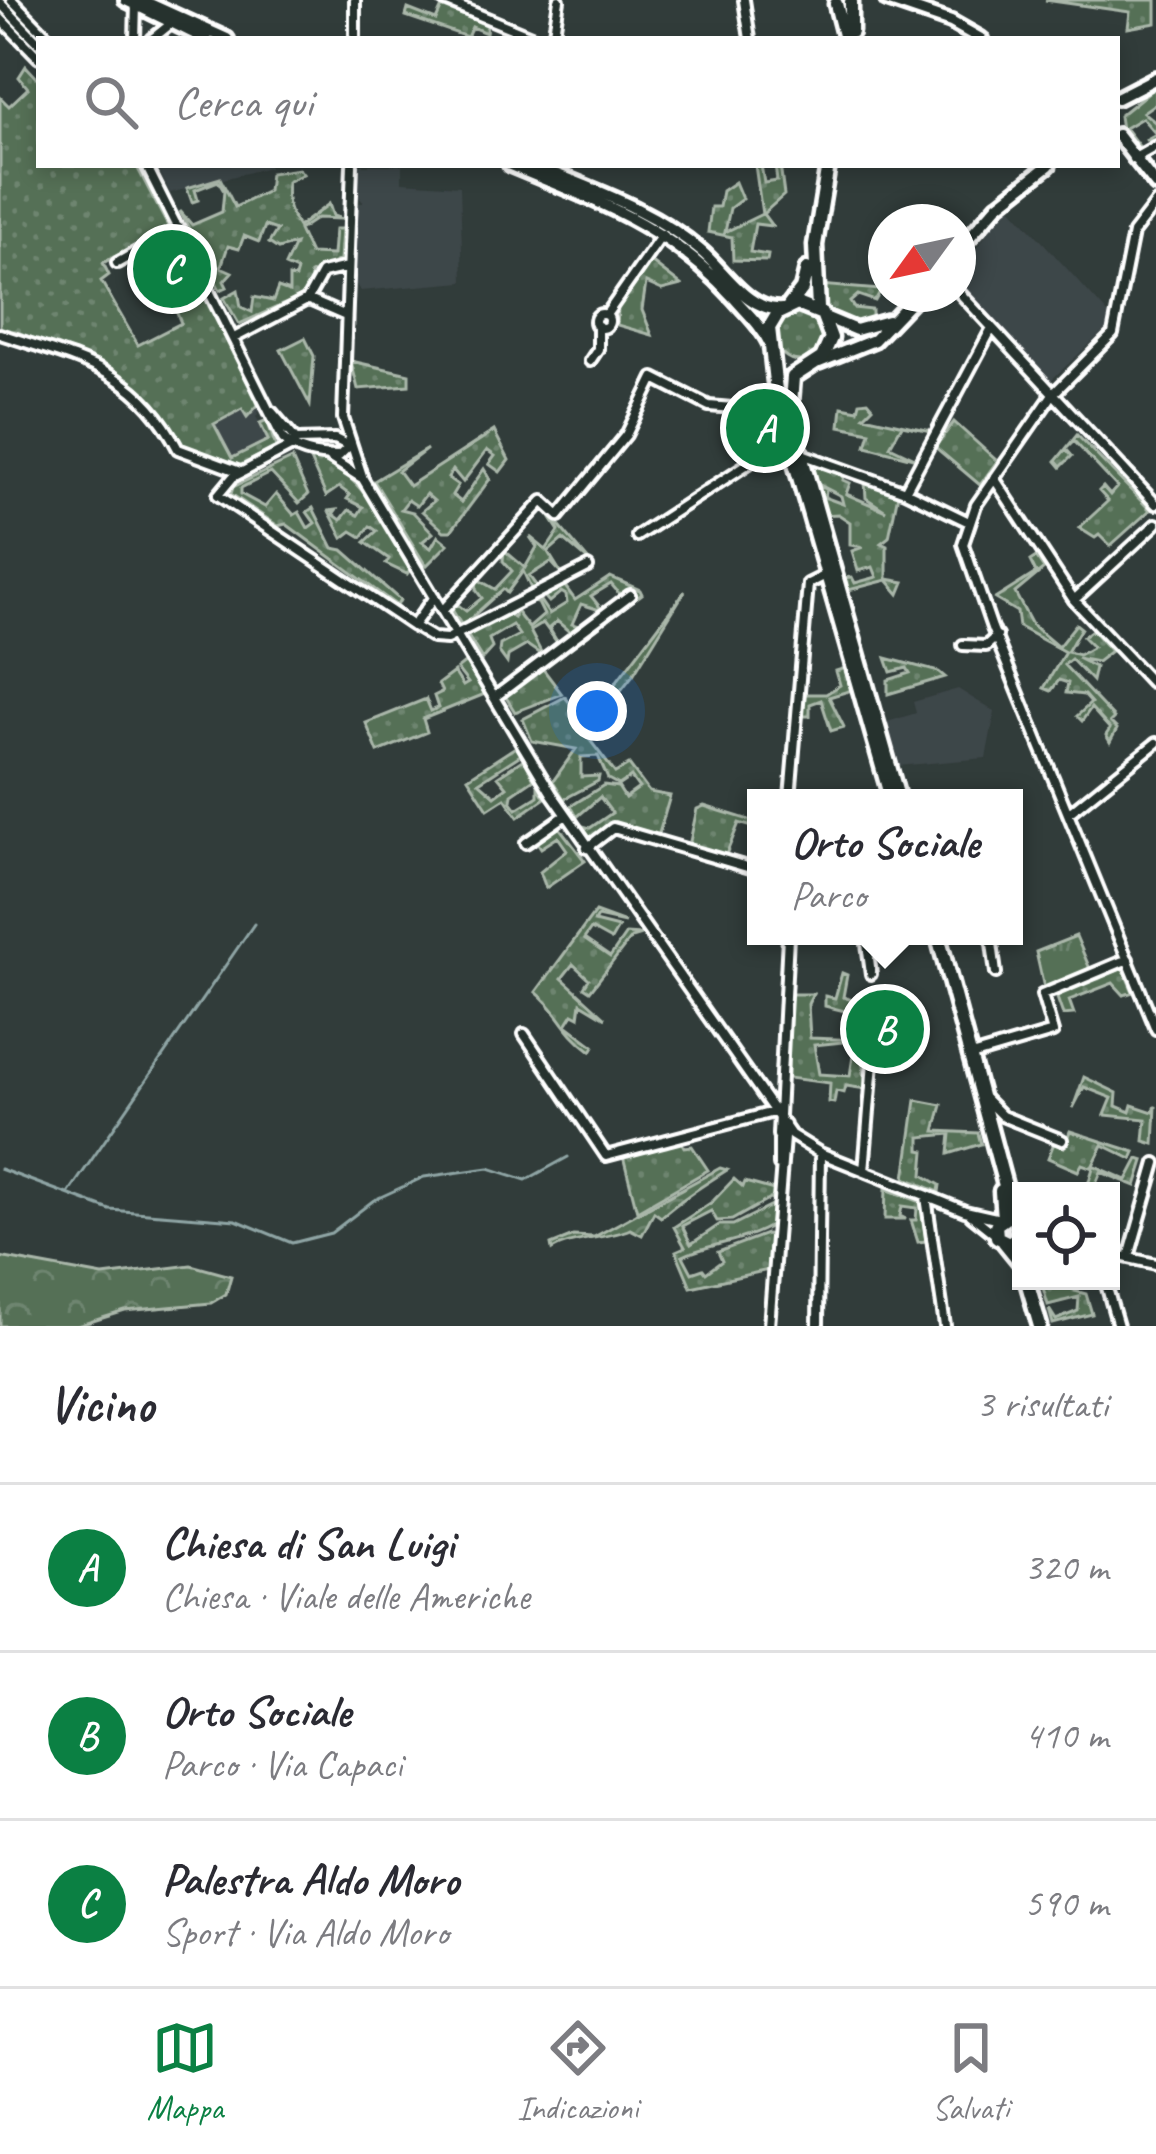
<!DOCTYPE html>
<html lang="it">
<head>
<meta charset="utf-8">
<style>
  :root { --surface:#fff; --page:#f7f7f7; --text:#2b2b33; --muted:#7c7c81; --line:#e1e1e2; --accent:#0b8043 }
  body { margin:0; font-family:Caveat,sans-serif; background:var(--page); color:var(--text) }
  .controls { position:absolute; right:36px; bottom:36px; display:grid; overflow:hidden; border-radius:0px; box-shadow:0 6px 18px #0003 }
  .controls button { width:108px; height:108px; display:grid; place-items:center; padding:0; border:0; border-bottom:3px solid var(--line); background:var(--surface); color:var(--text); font:60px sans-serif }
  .compass { position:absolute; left:868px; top:204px; width:108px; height:108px; border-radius:50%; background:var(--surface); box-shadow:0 6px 18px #0003; rotate:237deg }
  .you { position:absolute; left:597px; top:711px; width:42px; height:42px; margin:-30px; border:9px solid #fff; border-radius:50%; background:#1a73e8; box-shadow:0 0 0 18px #1a73e833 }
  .badge { display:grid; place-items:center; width:78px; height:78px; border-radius:50%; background:var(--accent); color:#fff; font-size:39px; font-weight:700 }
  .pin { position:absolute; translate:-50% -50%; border:6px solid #fff; box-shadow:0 3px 12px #0006 }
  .popup { position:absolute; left:747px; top:789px; width:276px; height:156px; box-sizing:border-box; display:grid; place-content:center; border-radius:0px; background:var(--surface); filter:drop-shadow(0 3px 9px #0005); font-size:39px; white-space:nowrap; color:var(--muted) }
  .popup b { font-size:45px; color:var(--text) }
  .popup::after { content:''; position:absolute; left:50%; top:100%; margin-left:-24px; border:24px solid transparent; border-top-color:var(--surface) }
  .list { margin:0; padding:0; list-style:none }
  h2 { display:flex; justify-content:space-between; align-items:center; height:156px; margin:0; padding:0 48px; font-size:51px }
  h2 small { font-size:39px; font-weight:400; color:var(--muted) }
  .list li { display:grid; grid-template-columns:78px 1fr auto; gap:36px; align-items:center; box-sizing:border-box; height:168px; padding:0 48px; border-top:3px solid var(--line) }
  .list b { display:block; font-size:45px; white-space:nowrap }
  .list p { margin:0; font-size:39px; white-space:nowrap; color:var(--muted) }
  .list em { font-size:39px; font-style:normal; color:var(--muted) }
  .icon { flex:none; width:66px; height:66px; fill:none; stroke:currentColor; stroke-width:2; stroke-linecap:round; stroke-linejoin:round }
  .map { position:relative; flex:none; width:1156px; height:1326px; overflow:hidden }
  .search { position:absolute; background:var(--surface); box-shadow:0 6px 18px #0003; left:36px; right:36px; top:36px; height:132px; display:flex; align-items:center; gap:30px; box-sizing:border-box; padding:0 42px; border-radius:0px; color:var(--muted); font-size:45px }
  .sheet { height:660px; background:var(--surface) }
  nav { display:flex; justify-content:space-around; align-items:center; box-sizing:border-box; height:168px; border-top:3px solid var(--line); background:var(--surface); font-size:33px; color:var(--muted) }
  nav a { display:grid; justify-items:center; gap:6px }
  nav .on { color:var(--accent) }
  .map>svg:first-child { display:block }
  .built { fill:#3e4649 }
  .grass { fill:url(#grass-dots); stroke:#aab7aa; stroke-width:3 }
  .forest { fill:url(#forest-crowns); stroke:#aab7aa; stroke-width:3 }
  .park { fill:url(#park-tufts); stroke:#aab7aa; stroke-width:3 }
  .pitch { fill:#546f56; stroke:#aab7aa; stroke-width:3 }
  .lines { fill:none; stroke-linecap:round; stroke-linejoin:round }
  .stream { stroke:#8fa5a5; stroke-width:3 }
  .minor-casing { stroke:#fff; stroke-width:16 }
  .secondary-casing { stroke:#fff; stroke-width:20 }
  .primary-casing { stroke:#fff; stroke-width:21 }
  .minor { stroke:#26332d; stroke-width:8 }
  .secondary { stroke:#26332d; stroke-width:10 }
  .primary { stroke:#26332d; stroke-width:12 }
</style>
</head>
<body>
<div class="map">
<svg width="1156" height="1326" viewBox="0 0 1156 1326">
  <defs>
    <pattern id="grass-dots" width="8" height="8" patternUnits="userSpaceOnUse" patternTransform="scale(3)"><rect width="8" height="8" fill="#546f56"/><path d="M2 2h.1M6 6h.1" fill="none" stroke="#6e856f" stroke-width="1.8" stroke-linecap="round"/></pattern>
    <pattern id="forest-crowns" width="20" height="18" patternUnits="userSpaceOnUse" patternTransform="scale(3)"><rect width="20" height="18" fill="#546f56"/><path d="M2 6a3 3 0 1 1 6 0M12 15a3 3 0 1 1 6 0" fill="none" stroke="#6e856f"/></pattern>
    <pattern id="park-tufts" width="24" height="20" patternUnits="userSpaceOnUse" patternTransform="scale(3)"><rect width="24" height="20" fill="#546f56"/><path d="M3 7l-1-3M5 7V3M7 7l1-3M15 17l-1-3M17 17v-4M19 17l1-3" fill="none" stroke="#6e856f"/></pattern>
  </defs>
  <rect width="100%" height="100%" fill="#313c3a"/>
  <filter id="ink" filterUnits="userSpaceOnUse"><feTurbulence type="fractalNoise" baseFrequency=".00833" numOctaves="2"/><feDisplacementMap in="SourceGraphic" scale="24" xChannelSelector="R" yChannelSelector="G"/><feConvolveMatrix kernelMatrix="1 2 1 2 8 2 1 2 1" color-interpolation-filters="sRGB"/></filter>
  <g filter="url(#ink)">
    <!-- built -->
    <path class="built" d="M156,165H269V167L170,193Z
      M360,165H402V182L460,186L463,282L360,291L354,281L358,203H364L358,196Z
      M1008,204L1110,316L1106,329L1049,382L958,283V274Z
      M255,396L261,408L256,417L260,423L267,420L278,444L239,466L182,422Z
      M958,689L995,712L986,758L897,766L884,723L916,713L913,702Z"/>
    <!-- grass -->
    <path class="grass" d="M1045,0H1156V23L1128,28L1130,12Z
      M442,7L487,25L486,33L472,27L467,37L406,16L408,9L436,20Z
      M26,66L39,80V165H136L169,228L103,263L109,275L101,281L138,345L181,323L176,311L204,296L259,404L247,417L242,409L214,424L232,458L268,440L260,423L267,420L276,447L239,466L182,447L165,419L119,373L15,331L0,330V97L9,106L28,88L19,77Z
      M1156,86V103L1143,112L1156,123V140H1145L1156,134L1142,118L1125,128L1141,149L1135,152L1122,136L1119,116Z
      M755,165H761L764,183L777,181L775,165H780L784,195L763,214L772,226L755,224L750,252L768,255L767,261L733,260L732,237L708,232L711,207H719L722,191L735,182L742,199L730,208L725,232L762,214Z
      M299,169L303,174L287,182C285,199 288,211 298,227L329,204L333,216L342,219L317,218L299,230L310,254L333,255L335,229H342L340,260L310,274L313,288L307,294L239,324L224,298L238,290L241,307L252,312L254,297L273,301L278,288L289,292V277L295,278L297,271L285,266L295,244L278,249L269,243L277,230L265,226L259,242L244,236L239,249L228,246L221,267L232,272L224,281L227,287L220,290L180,211L192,225L222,212L224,191L218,181L195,190L198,200L192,202L187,188L220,178L235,207L268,191L270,173Z
      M651,262L681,285L662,290L646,283L642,310L652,335L617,325L618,308Z
      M819,285L881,290L875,301L858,295L850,302L854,308L872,310V320L884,318C852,329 825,320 819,285Z
      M775 336a25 25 0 1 1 50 0a25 25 0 1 1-50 0Z
      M305,338L314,356L310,405L281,350Z
      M351,361L409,374V385L358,389Z
      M868,401L873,407L864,416L931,431L902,425L890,446L917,459L866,446L870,432L840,426L842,407L858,410L860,402Z
      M954,422L997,461L980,485L935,447Z
      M494,431L509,460L500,472L489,464L495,456L487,450L463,482L453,470L448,478L458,485L452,495L461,502L484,469L490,479L451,531H444L422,511L434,501L426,494L417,506L408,500L401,509L413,512L433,533L422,542L431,548L438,536L448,544L426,566L374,481L427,449L398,471L409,486Z
      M1077,435L1150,510L1110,546L1099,535L1095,538L1079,528L1108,501L1099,491L1103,487L1110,495L1117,487L1074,441L1066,449L1072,456L1061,467L1056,461Z
      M309,458C362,466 385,528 410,570L407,574L386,564L389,559L365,542L377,531L370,526L362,537L352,531L343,538L329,511L336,510L333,514L341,520L349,510L358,515L363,507L347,499L350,495L339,487L326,496Z
      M292,459L308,495L299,503L271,473L241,488V494L265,507L276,494L294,515L299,512L308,528L315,523L307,512L313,508L333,548L343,550L400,600L397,606L286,524L278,526L231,494L233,487Z
      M814,464L844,475L843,480L850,483L846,494L886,511L866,498L865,482L898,494L889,537L881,543L887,546V579L904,582L899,594L887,580L845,591L841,578L852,577L855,583L877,577L873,567L858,571L852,551L863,547L850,545V522L838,514L823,515L814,485L827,489L824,497L843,504L841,496L812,481L809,468Z
      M544,508L589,561L563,539L548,552L561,573L551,562L529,576L538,588L532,591L523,571L507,593L503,589L462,626L451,608L458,605L466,611L482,598L476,590L477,579L495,589L512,571L503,561L504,550L525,568L537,547L530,537L546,550L559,531Z
      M1036,557L1044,569L1015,593L1032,625L1058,647L1076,624L1081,628L1067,652L1079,655L1093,647L1083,637L1092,630L1111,651L1097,662L1077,658L1095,667L1092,681L1071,659L1064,665L1114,718L1110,722L1117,729L1110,742L1106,735L1110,729L1091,708L1082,721L1077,716L1091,703L1084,695L1066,693L1068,683L1059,680L1051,691L1044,688L1065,652L1019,627L1017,612L995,599L1036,573L1030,561Z
      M610,577L640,590L642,594L543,669L562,694L515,712L504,694L636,595L634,589L622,597L611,584L591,596L603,611L581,604L572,624L582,627L572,634L557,621L549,628L559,645L543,623L530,631L543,656L527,645L508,656L507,663L499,652L500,645L519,635L512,625L489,639L492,648L482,659L466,633L506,614L514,618L515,610L529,628L544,615L538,603L530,602L538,598L549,614L567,603L566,595L561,592L549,602L543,595L564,585L575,600Z
      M685,591L633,675L586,735L615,773L629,765L649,792L670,796L658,837L611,823L591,838L583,826L590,828L612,813L600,797L577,817L571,806L604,785L618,787L625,798L639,788L631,777L619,785L608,779L598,756L581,757V777L599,776L598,781L564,799L553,781L576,749L532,741L523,719L565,697L586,722Z
      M886,658L939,672L945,677L888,694V680L910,673L907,668L891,672Z
      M466,662L485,694L423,719L427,732L378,752L366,723L426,699L431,711L438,708L434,696L442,692L438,684L454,672L463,686L468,683L457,669Z
      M846,668L852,690L829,697L844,727L831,731L821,700L810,704V716H799L802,694H826L840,685L836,671Z
      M517,746L522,754L479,782L495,796L507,787L498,776L524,759L534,779L512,794L511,801L517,809L538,796V786L545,798L518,817L505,798L488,809L468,778Z
      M704,806L756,822V828L739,823L725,857L689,846L697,809Z
      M559,827L585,861L546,888L540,872L567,850L558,837L541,848L537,842Z
      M595,912L625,923L597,917L594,922L618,928L611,940L591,929L584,939L610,957L626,934L641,935L631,938L590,991L584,987L589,979L573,964L562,978L606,1018L581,1003L579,1017L573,1014L566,1025L594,1046L591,1051C561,1029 561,1012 536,992Z
      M1123,968L1133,992L1124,995L1113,983L1069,1000L1074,1014L1063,1015L1056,995Z
      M842,973L847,975L843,997L904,1017L901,1055L880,1054L881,1042L868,1041V1007L850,1011L849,1020L845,1011L825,1006V996L835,998Z
      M788,994H813L808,1004L810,1038L862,1040L814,1045L819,1074L850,1076L854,1049L861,1050L866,1089L846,1086L844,1093L836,1091L834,1103L829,1102L830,1083L788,1078Z
      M1084,1077L1117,1093L1116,1106L1130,1112L1132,1105L1153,1112L1156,1106L1154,1144L1144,1141L1146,1119L1105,1115L1112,1098L1084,1087L1073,1108Z
      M916,1100L942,1105L935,1131L978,1133L981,1144L949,1154L951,1134L920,1137V1150L925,1151L923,1175L940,1185L939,1192L905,1178Z
      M1070,1131L1135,1152L1132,1159L1103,1145L1093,1165L1127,1180L1138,1159L1144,1161L1136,1186L1101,1172L1093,1191H1086L1093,1168L1082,1164L1078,1171L1048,1158L1054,1143L1064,1147Z
      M681,1141L684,1147L692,1146L708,1170L637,1211L623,1156Z
      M734,1179L743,1187L745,1182L774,1190L775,1196L732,1220L717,1221L711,1211L682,1226L691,1244L719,1225H733L771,1206L778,1208L774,1224C744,1242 712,1243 683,1256L692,1273L703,1269L706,1273L722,1261L718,1252L766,1234L774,1235L773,1269L691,1287L676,1251L685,1247L674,1227L712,1202Z
      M886,1189L921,1202L926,1241L918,1242L911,1220H916L917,1208L902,1206L900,1216L906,1219H885Z
      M1041,1281L1057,1288L1062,1281L1073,1282L1075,1291L1086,1294L1092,1314L1053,1324L1049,1309L1056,1320L1078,1311L1079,1297L1048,1305Z"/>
    <!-- forest -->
    <path class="forest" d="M720,1168L727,1170C702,1186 680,1200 661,1217L654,1212L642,1235L630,1229C609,1239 570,1238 552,1250L551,1245L573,1236L594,1237Z
      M0,1257L103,1276L191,1265L231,1276L226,1294L211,1303L125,1311L77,1326H0Z"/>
    <!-- park -->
    <path class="park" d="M1076,936L1090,969L1044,988L1036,952Z"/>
    <!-- pitch -->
    <path class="pitch" d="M174,237L204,296L176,311L146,253Z"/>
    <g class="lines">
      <!-- stream -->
      <path class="stream" d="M0,1169L110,1210L236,1220L292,1243L331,1233L374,1200L424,1177L489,1168L526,1180L568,1157
        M68,1194L254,924"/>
      <!-- minor casing -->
      <g class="minor-casing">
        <path id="minor" d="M12,0L50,39
          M443,0L538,39
          M744,0L750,39
          M0,3L39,43
          M0,18L39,58
          M135,39L136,4
          M152,39L173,22
          M355,39V0
          M553,39L559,0
          M1133,159L1156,146
          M146,165L283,439C298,453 319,456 339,456L349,446L335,439L296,440L272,412
          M352,165L343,418L363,479L552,794L791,1135L820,1153L965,1211L1000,1219
          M1156,203L1133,233L1113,334L1053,394L976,505L963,544L992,628L1156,1029
          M117,263L179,228
          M958,291L1156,504
          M309,300L346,316
          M595 321a7 7 0 1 1 14 0a7 7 0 1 1-14 0Z
          M606,315L662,235
          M0,334C79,360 137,369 178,449L240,472
          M234,338L307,300L322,273L348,267
          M590,361L598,349V326
          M294,445L233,477L218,495L413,626
          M799,453L905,491L969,522
          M327,456L360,477
          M994,478L1074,600L1151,682
          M905,491L992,328
          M637,536L786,439
          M434,597L413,626L433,638L447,639L588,567
          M1074,600L1156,524
          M443,610L543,501L559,516L626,435L654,378L709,406L780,412
          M963,645L986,646L997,636
          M496,696L630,595
          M790,798L808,584L826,575
          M1069,813L1156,743
          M526,843L566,815
          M587,848L613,828L754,869L756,865
          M866,936L871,974
          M991,936L996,973
          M524,1034L606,1156L777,1111
          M971,1056L1053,1032L1042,995L1128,959
          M985,1099L1002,1116L1062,1140
          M779,1132V1165
          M778,1135L788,936
          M864,1171L874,1050
          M926,1197L945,1326
          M971,1215L996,1235
          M1111,1254L1156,1264
          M1129,1257L1156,1163
          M1105,1281L1118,1326
          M769,1326L785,1125
          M818,1326L820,1153"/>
      </g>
      <!-- secondary casing -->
      <g class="secondary-casing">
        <path id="secondary" d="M126,0L206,39
          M141,0L227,39
          M887,0L951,22L981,39
          M1117,98L1156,78
          M1117,135L1156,185
          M510,165C599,202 668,225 734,298C747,313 761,325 769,342
          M533,165C591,189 653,209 701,251C725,271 748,312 782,309
          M958,250L998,205L1049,165
          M825,317L856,330L888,321
          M819,362L874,340L918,294"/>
      </g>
      <!-- primary casing -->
      <g class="primary-casing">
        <path id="primary" d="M836,4L845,39
          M851,32V2
          M789,306L802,289L807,269
          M818,309L815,245L828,165
          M891,798L777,400L769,328L778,313L797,304L822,314L831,338L822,358L793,377L790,416L898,798
          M938,936L1021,1245
          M1001,1191L1003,1218
          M1007,1217L996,1225L997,1237L1009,1243L1019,1236
          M1004,1242L1021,1263
          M1027,1281L1040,1326"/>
      </g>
      <!-- minor -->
      <use href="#minor" class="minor"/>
      <!-- secondary -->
      <use href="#secondary" class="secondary"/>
      <!-- primary -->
      <use href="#primary" class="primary"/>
    </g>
  </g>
</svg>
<div class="controls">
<button><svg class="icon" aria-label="locate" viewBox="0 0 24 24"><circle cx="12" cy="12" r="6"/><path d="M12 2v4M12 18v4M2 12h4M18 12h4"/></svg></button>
</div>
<svg class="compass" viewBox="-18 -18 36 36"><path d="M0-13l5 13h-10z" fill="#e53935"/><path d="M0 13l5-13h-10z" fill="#7c7c81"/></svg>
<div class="you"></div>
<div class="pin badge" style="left:765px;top:428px">A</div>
<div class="pin badge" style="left:885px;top:1029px">B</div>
<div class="popup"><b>Orto Sociale</b>Parco</div>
<div class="pin badge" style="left:172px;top:269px">C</div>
<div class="search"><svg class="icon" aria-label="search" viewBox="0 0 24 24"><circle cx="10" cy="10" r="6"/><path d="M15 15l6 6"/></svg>Cerca qui</div>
</div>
<section class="sheet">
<h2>Vicino<small>3 risultati</small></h2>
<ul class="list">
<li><span class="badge">A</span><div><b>Chiesa di San Luigi</b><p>Chiesa · Viale delle Americhe</p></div><em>320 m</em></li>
<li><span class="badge">B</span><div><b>Orto Sociale</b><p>Parco · Via Capaci</p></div><em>410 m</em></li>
<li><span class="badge">C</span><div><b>Palestra Aldo Moro</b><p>Sport · Via Aldo Moro</p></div><em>590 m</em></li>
</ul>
</section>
<nav>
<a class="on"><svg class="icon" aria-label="map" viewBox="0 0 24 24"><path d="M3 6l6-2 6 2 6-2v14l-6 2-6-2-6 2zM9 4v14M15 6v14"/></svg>Mappa</a>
<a><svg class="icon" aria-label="directions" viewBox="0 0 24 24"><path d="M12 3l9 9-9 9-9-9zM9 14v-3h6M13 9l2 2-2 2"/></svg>Indicazioni</a>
<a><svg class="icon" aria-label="saved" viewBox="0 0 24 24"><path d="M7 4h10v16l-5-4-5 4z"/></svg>Salvati</a>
</nav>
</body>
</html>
